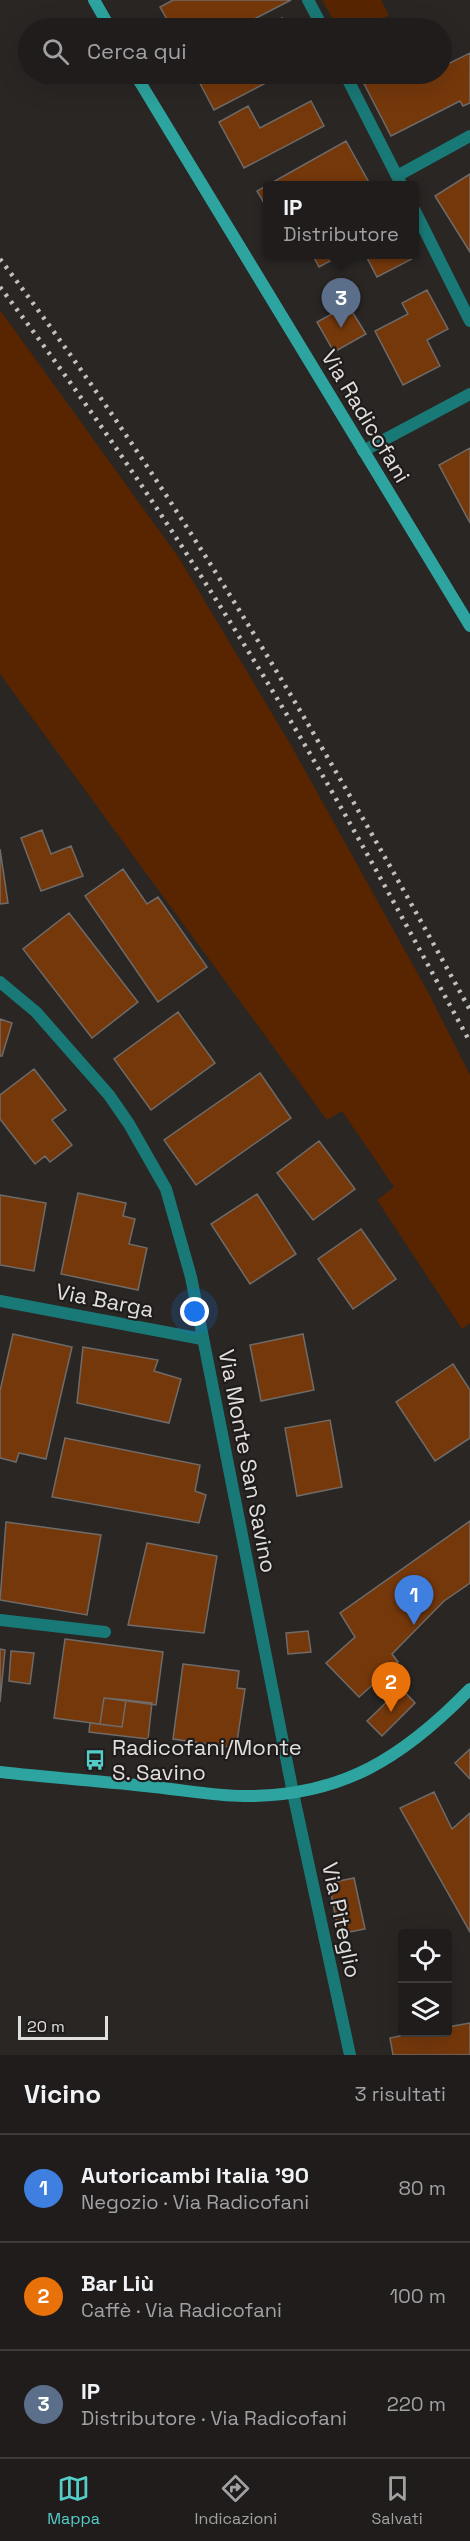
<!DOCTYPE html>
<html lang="it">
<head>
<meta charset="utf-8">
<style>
  :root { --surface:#1f1c1b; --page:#272524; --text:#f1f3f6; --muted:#a1a1a3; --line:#3c3a3a; --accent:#54cdc8 }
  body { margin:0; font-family:"Space Grotesk",sans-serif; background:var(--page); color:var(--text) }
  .controls { position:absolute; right:18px; bottom:18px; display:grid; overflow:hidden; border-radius:6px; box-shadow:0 6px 24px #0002 }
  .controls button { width:54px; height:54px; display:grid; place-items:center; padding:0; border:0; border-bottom:2px solid var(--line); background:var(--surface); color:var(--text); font:30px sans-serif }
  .scale { position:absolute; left:18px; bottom:15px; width:90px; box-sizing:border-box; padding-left:6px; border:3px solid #e1dfde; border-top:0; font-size:16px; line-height:21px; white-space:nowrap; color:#e1dfde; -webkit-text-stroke:4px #1f1c1b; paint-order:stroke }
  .you { position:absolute; left:195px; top:1312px; width:21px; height:21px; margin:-15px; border:4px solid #fff; border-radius:50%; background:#1a73e8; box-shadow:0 0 0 9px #1a73e833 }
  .badge { display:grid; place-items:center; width:39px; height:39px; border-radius:50%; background:var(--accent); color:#fff; font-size:20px; font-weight:700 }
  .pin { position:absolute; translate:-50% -50px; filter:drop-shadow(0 2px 3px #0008) }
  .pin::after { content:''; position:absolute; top:32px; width:21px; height:18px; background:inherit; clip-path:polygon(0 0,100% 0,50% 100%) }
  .popup { position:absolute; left:263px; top:181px; width:156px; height:78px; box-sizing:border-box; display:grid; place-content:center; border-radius:6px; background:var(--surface); filter:drop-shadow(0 2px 4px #0005); font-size:20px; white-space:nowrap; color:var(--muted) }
  .popup b { font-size:22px; color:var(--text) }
  .popup::after { content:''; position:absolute; left:50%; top:100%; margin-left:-12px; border:12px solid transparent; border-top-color:var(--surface) }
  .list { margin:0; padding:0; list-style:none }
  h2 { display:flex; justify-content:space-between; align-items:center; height:78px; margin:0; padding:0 24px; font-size:26px }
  h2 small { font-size:20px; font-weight:400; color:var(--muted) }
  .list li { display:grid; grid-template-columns:39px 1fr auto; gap:18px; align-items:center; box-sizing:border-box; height:108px; padding:0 24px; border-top:2px solid var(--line) }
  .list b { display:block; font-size:22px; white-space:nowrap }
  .list p { margin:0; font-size:20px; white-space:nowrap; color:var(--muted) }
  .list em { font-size:20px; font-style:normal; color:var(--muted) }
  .icon { flex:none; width:33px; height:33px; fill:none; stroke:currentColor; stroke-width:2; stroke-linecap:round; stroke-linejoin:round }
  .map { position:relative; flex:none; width:470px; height:2055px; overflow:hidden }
  .search { position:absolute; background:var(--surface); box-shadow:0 6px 24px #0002; left:18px; right:18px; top:18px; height:66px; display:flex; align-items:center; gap:15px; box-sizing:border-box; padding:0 21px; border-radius:33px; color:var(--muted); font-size:22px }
  .sheet { height:402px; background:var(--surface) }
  nav { display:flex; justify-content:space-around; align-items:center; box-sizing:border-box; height:84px; border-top:2px solid var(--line); background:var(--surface); font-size:16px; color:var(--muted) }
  nav a { display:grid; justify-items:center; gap:3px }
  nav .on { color:var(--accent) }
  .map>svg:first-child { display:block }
  .green { fill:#582500 }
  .building { fill:#75380b; stroke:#6e6b69; stroke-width:1.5 }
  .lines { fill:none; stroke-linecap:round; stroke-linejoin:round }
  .street { stroke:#197976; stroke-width:12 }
  .secondary { stroke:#2da49f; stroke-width:12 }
  .rail { stroke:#c2c0bf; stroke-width:4.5; stroke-dasharray:3 6; stroke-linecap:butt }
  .labels { text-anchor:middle; stroke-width:4.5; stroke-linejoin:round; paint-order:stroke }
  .street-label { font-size:22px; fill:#e1dfde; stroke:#1f1c1b }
  .poi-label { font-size:22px; fill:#e1dfde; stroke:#1f1c1b; text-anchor:start }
</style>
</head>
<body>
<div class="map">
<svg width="470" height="2055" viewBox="0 0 470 2055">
  <rect width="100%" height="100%" fill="#292624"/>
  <!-- green -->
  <path class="green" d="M322,0H381L389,15L366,28H338Z
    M0,310L179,558L292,747L429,994L470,1075V1323L462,1329L377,1200L394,1187L342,1111L327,1120L0,674Z"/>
  <!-- building -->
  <path class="building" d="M173,0H291L237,28H172L160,7Z
    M282,18L288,28H261Z
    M470,53V103L463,106L460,101L391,136L359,74H442V57L446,65Z
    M195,74H283L214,110Z
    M311,101L324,126L244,168L219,122L248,106L260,128Z
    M346,141L371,186H268V210L257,191Z
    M470,174V252L435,196Z
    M312,254H343L319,267Z
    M365,254H410L412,259L377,277Z
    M427,290L448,329L427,340L440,366L403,385L375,331L408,314L402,303Z
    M348,305L366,334L334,352L317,322Z
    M470,448V523L439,465Z
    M42,830L51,854L71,846L83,876L41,891L21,838Z
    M0,849L8,903L0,904Z
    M123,869L147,904L158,897L207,967L158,1002L85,896Z
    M69,913L138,1002L92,1038L23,949Z
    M178,1012L215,1063L151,1110L114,1059Z
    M0,1019L12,1023L2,1056H0Z
    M34,1069L66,1110L52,1120L72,1145L50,1162L45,1156L35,1164L0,1119V1095Z
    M260,1073L291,1118L196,1185L164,1140Z
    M319,1141L355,1189L313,1220L277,1173Z
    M78,1193L126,1203L123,1216L135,1219L129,1244L147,1248L138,1290L61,1274Z
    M257,1194L296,1254L250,1284L211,1224Z
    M0,1195L46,1203L34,1271L0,1265Z
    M361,1229L396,1279L353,1309L318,1259Z
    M13,1334L72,1347L46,1459L19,1453L16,1462L0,1458V1391Z
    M303,1334L314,1390L261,1401L250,1345Z
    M83,1347L158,1360L154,1371L181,1379L169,1423L77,1403Z
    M453,1364L470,1390V1438L435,1461L396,1402Z
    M330,1420L342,1487L297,1496L285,1428Z
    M65,1438L200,1465L195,1491L206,1495L199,1523L52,1497Z
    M470,1521V1583L444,1601L392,1654L398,1662L359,1697L326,1663L355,1637L340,1613Z
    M6,1522L101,1535L87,1615L0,1600Z
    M147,1543L217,1556L204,1633L128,1625Z
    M308,1631L311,1652L288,1654L286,1633Z
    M65,1639L163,1652L156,1705L104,1698L100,1724L54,1718Z
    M0,1649L5,1650L0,1702Z
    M11,1651L34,1653L30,1684L9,1681Z
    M183,1664L239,1671L237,1688L245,1689L236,1748L173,1739Z
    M401,1688L415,1703L382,1736L367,1721Z
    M104,1698L126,1700L122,1727L100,1724Z
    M126,1700L152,1703L148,1739L89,1732L90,1723L122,1727Z
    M470,1749V1779L455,1763Z
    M434,1792L452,1829L470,1813V1932L400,1808Z
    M354,1878L365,1929L339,1934L329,1883Z
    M470,2023V2055H393L390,2038L418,2032H448V2027Z"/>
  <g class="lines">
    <!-- street -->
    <path class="street" d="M308,0L323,28
      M345,74L402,186
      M397,176L470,136
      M415,211L470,321
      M363,451L470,394
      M0,982L36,1012L109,1095L129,1124L166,1189L191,1277L293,1793L350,2055
      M0,1301L202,1339
      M0,1620L105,1632"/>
    <!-- secondary -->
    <path class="secondary" d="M94,0L110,28
      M135,74L470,626
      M0,1772C51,1778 103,1781 154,1787C184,1790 214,1796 244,1796C342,1797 404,1757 470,1689"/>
    <!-- rail -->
    <path class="rail" d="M0,259C181,498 326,748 470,1010
      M0,287C106,427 203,574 293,725C355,829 412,936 470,1042"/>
  </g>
  <!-- icons -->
  <defs>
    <g id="bus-bare" transform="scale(1.62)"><path d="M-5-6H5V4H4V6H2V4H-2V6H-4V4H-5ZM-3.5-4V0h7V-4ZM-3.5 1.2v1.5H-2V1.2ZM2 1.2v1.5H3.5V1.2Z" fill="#54cdc8" stroke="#1f1c1b" stroke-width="2.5" paint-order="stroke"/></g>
  </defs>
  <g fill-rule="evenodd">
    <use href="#bus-bare" x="95" y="1760"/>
  </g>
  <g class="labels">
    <!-- street labels -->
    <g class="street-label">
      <text transform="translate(366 416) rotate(59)" y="8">Via Radicofani</text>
      <text transform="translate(105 1300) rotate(11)" y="8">Via Barga</text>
      <text transform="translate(248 1461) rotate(79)" y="8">Via Monte San Savino</text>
      <text transform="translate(342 1920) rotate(78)" y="8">Via Piteglio</text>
    </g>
    <!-- poi labels -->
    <g class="poi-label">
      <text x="112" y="1755">Radicofani/Monte<tspan x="112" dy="25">S. Savino</tspan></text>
    </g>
  </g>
</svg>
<div class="controls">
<button><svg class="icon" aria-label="locate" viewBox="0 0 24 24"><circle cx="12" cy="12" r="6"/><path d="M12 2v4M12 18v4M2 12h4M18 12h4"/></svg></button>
<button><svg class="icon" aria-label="layers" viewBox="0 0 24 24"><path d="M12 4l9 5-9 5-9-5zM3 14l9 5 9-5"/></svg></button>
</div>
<div class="scale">20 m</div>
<div class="you"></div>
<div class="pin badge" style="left:414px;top:1625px;background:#3f7fe0">1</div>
<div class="pin badge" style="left:391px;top:1712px;background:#e8710a">2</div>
<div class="pin badge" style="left:341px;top:328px;background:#5c6f8a">3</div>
<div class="popup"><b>IP</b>Distributore</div>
<div class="search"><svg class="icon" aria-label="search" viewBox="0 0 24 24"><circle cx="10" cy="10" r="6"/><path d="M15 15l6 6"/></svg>Cerca qui</div>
</div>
<section class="sheet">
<h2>Vicino<small>3 risultati</small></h2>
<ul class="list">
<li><span class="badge" style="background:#3f7fe0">1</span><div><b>Autoricambi Italia '90</b><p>Negozio · Via Radicofani</p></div><em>80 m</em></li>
<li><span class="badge" style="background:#e8710a">2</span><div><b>Bar Liù</b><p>Caffè · Via Radicofani</p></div><em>100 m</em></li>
<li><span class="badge" style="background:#5c6f8a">3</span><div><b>IP</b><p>Distributore · Via Radicofani</p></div><em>220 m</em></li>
</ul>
</section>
<nav>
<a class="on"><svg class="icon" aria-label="map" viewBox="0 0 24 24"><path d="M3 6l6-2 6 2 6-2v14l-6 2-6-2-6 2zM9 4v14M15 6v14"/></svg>Mappa</a>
<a><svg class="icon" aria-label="directions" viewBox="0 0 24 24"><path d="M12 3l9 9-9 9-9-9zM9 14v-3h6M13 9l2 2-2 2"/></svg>Indicazioni</a>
<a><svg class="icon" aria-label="saved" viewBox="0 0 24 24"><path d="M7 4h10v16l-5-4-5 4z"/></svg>Salvati</a>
</nav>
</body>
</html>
